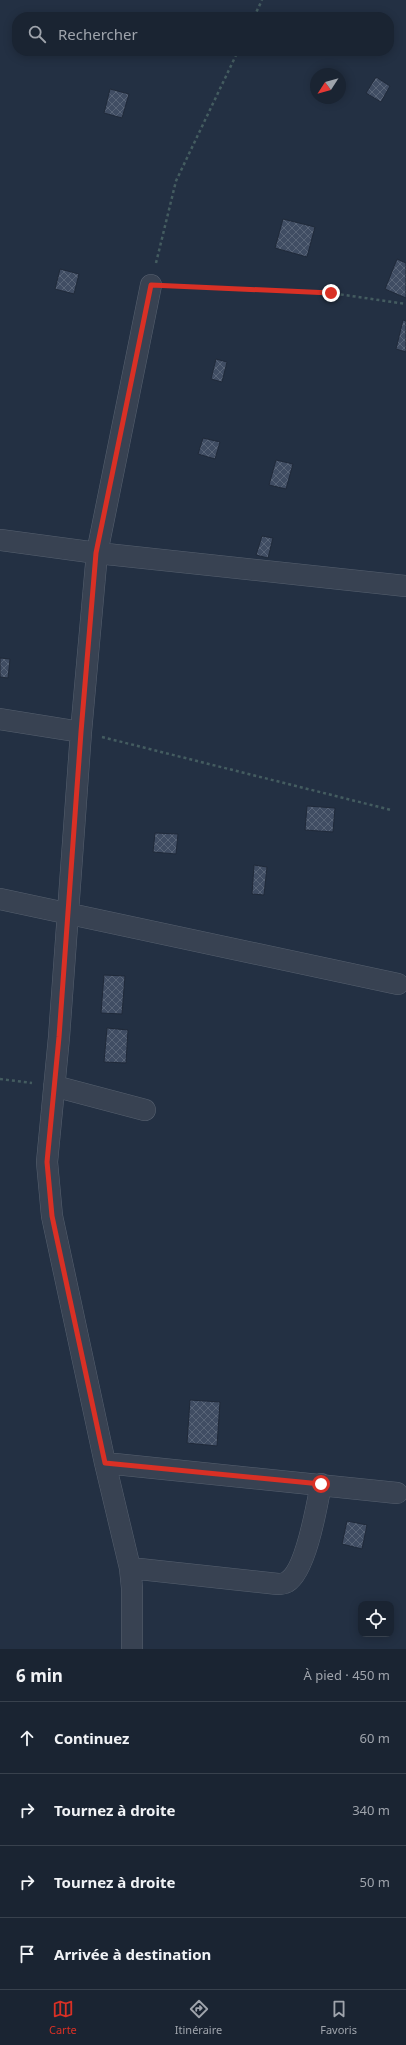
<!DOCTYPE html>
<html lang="fr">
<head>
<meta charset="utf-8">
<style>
  :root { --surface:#1a2432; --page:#232c3a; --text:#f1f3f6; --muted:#9fa4ac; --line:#38414d; --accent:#d93025 }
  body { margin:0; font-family:"Noto Sans",sans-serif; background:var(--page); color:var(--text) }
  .controls { position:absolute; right:12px; bottom:12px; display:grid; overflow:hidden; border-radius:8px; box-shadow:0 2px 10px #0003 }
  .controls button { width:36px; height:36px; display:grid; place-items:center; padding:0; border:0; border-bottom:1px solid var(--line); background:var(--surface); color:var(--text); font:20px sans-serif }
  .compass { position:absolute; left:310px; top:68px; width:36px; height:36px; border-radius:50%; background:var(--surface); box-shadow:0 2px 10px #0003; rotate:234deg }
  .stop { position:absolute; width:12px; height:12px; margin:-9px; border:3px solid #d93025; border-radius:50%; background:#fff }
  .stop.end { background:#d93025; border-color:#fff; box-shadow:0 1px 4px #0008 }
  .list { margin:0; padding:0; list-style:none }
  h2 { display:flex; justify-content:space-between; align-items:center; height:52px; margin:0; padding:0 16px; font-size:17px }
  h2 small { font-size:13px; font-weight:400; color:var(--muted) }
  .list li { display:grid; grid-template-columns:26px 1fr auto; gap:12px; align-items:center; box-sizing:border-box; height:72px; padding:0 16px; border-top:1px solid var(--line) }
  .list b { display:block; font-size:15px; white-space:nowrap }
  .list em { font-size:13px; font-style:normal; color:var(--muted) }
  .icon { flex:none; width:22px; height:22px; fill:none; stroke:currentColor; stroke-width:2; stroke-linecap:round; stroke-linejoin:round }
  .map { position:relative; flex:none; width:406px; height:1649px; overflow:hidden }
  .search { position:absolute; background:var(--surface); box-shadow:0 2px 10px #0003; left:12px; right:12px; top:12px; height:44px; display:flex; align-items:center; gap:10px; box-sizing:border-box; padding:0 14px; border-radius:16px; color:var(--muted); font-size:15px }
  .sheet { height:340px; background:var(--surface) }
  nav { display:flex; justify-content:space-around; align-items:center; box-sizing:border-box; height:56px; border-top:1px solid var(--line); background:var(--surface); font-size:11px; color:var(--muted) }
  nav a { display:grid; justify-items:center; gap:2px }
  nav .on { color:var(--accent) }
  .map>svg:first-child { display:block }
  .building { fill:url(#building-cross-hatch); stroke:#1f2939 }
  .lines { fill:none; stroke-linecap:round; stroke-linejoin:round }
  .minor-casing { stroke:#56606f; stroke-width:22 }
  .path { stroke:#445c60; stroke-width:2.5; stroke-dasharray:3 3; stroke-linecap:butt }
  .minor { stroke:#384252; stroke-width:21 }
  .route { stroke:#d93025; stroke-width:5 }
</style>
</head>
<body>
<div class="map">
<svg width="406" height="1649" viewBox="0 0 406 1649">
  <defs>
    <pattern id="building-cross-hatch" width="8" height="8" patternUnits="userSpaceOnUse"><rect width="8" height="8" fill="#404d63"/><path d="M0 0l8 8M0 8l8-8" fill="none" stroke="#596578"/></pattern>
  </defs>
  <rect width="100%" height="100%" fill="#233043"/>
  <!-- building -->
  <path class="building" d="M376,77L390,86L381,102L366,93Z
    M110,89L129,94L122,118L104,113Z
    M283,219L315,227L307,257L275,248Z
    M397,259L406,263V298L385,289Z
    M60,269L79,274L74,294L55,289Z
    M403,320L406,321V352L396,349Z
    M216,359L227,362L222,382L211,379Z
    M203,438L220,442L215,459L198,454Z
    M276,460L293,464L286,489L269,485Z
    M262,536L273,538L268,558L256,555Z
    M0,658L10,659L8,678L0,677Z
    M307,806L335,808L333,832L305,830Z
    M155,833L178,834L176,854L153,852Z
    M254,865L267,867L264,895L252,894Z
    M104,975L125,976L122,1014L101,1013Z
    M107,1028L128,1030L126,1063L104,1062Z
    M190,1400L220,1402L217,1446L187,1443Z
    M347,1521L367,1525L362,1549L342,1544Z"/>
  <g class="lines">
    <!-- minor casing -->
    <g class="minor-casing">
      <path id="minor" d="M0,540L97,553L406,586
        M0,719L81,732
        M0,899L398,984
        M54,1086L145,1110
        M105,1463L397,1493
        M130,1568L278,1584C281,1584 285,1583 287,1582C306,1571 317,1505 321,1484
        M132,1649V1588L130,1568L105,1463L52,1216L47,1162L59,1037L81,732L97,553L151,285"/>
    </g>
    <!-- path -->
    <path class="path" d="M254,17L262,0
      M156,263L176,181L238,51
      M173,286L331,293L406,304
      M102,737L391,810
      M0,1079L32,1083"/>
    <!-- minor -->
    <use href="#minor" class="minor"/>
  </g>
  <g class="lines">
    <!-- route -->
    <path class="route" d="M321,1484L105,1463L52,1216L47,1162L59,1037L81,732L96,553L151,285L331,293"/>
  </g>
</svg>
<div class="controls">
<button><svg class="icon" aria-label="locate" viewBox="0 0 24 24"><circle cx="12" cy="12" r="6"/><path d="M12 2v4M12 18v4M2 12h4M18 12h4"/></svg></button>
</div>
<svg class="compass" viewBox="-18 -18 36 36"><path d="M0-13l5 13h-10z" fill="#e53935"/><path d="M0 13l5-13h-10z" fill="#9fa4ac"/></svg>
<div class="stop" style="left:321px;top:1484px"></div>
<div class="stop end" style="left:331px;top:293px"></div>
<div class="search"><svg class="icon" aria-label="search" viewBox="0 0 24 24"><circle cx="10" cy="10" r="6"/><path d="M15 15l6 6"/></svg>Rechercher</div>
</div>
<section class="sheet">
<h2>6 min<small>À pied · 450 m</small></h2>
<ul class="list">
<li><svg class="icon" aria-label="ahead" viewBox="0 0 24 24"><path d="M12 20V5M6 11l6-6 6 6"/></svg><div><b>Continuez</b></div><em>60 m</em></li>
<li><svg class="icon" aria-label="right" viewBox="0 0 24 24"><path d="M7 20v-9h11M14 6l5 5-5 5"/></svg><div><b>Tournez à droite</b></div><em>340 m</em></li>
<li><svg class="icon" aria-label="right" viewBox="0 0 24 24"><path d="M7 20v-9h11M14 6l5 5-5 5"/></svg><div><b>Tournez à droite</b></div><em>50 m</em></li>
<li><svg class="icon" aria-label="arrive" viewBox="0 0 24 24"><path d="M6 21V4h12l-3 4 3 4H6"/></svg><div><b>Arrivée à destination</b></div></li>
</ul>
</section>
<nav>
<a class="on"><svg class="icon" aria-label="map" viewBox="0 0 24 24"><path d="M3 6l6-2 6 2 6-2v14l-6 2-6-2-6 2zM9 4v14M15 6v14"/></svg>Carte</a>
<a><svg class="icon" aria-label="directions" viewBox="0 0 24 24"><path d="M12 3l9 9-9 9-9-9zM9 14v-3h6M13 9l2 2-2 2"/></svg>Itinéraire</a>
<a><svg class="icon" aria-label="saved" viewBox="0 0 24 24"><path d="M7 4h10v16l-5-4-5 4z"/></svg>Favoris</a>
</nav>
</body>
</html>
